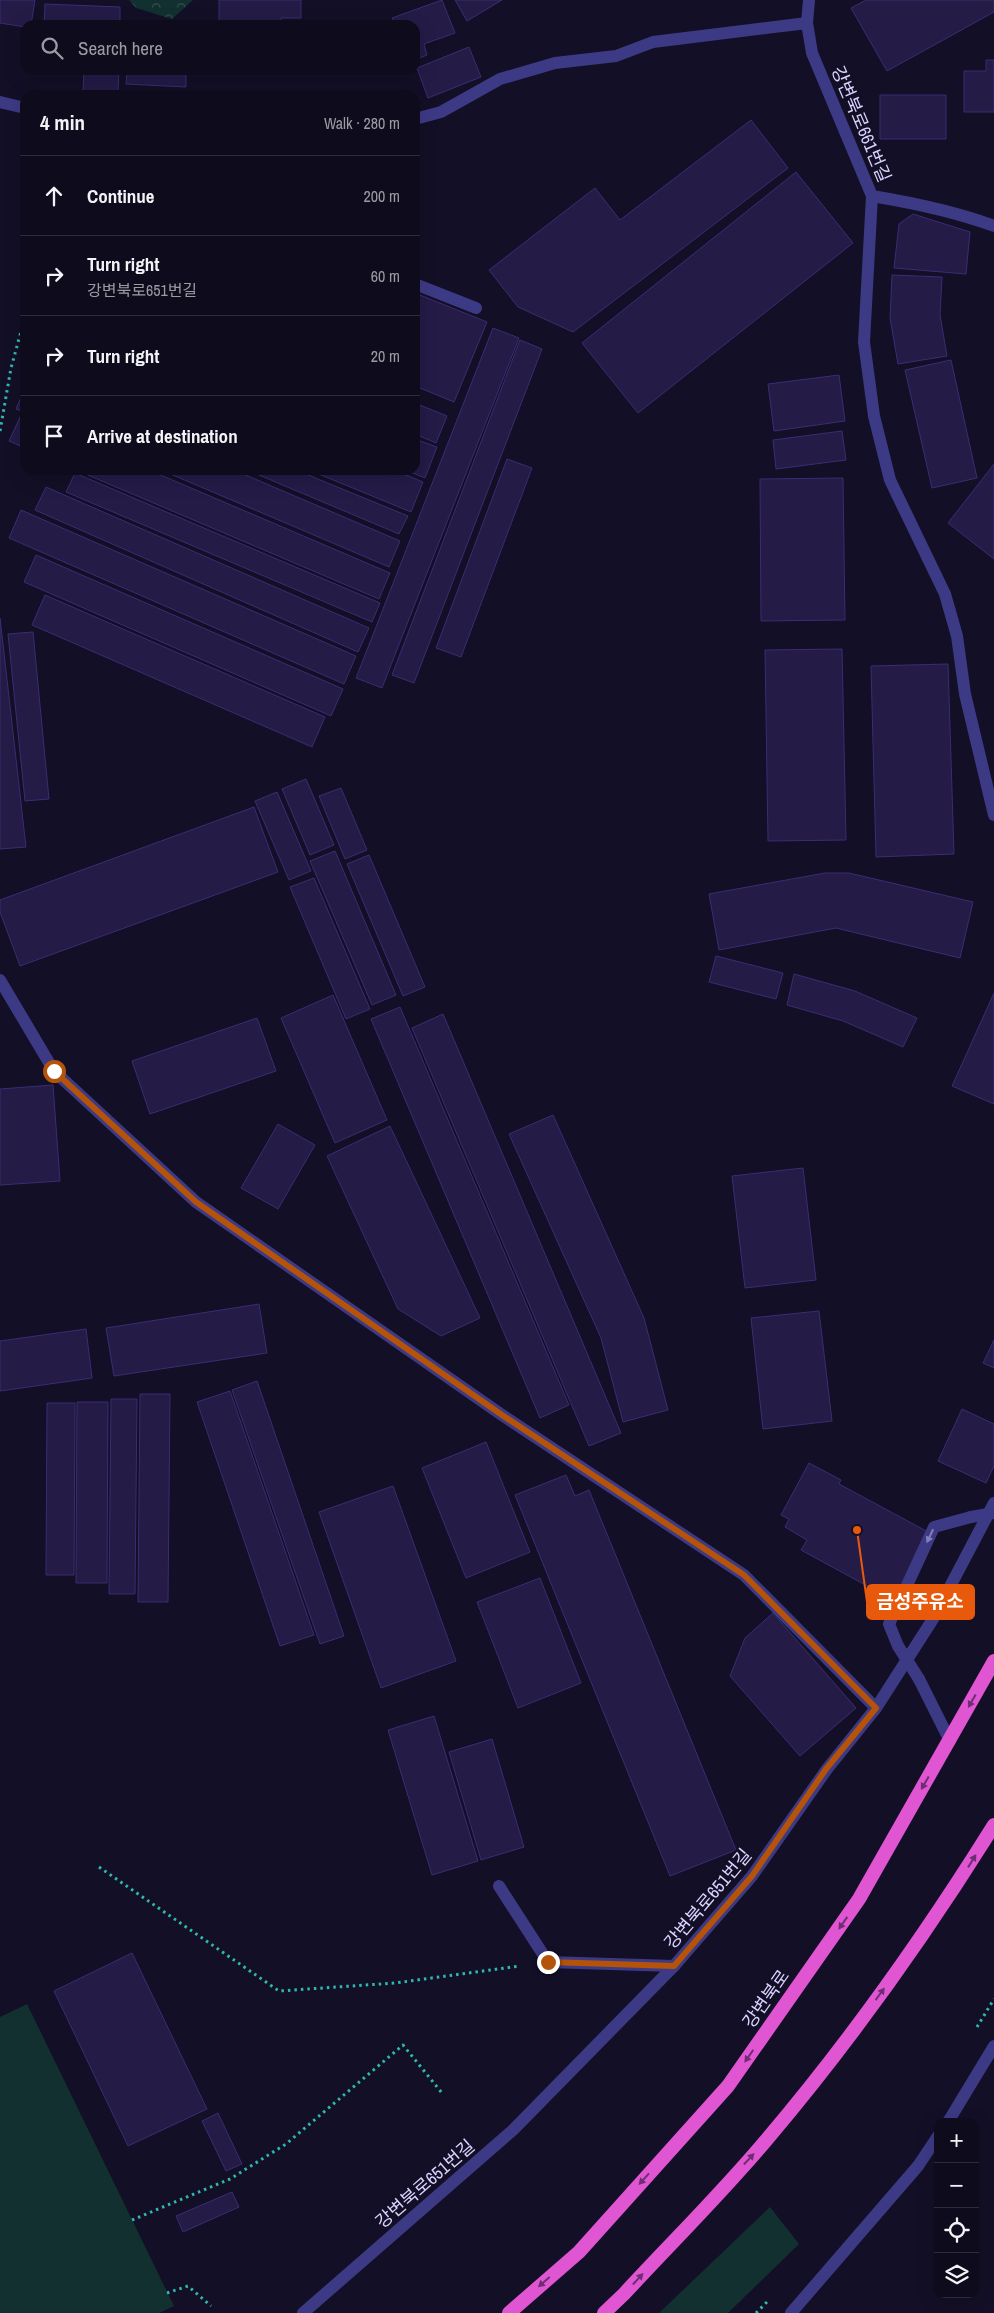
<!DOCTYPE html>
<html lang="en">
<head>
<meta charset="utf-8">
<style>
  :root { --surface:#0e0b1c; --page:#1c1929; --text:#f1f3f6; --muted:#9b9ba3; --line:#2e2b3b }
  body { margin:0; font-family:"Archivo Narrow","Noto Sans KR",sans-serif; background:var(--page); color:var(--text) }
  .controls { position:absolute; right:15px; bottom:15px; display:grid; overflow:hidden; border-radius:10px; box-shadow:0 5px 20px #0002 }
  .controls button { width:45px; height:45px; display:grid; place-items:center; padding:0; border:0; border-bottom:1px solid var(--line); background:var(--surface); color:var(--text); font:25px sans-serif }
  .stop { position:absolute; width:15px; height:15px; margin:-11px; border:4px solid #b45309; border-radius:50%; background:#fff }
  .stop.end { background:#b45309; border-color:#fff; box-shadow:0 1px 5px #0008 }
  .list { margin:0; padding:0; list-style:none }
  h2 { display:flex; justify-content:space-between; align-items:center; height:65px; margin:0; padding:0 20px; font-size:21px }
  h2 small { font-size:16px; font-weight:400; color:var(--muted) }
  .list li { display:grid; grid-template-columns:32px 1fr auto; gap:15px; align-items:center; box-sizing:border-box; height:80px; padding:0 20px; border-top:1px solid var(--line) }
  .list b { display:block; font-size:19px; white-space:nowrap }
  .list p { margin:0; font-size:16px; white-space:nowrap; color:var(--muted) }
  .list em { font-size:16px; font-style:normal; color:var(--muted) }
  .icon { flex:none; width:28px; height:28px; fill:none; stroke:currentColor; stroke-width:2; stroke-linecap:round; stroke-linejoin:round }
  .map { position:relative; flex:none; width:994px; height:2313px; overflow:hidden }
  .search { position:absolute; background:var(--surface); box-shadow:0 5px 20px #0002; left:20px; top:20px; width:400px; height:55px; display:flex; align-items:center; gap:12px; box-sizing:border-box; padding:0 18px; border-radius:15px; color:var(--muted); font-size:19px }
  .panel { position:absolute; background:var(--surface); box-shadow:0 5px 20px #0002; left:20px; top:90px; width:400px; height:385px; border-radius:15px }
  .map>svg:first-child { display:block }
  .grass { fill:#12302f }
  .forest { fill:url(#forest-crowns) }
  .building { fill:#241b47; stroke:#3b2d73 }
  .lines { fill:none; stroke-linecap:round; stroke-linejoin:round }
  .path { stroke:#2fb8b0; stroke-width:3; stroke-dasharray:2.5 4; stroke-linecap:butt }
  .service { stroke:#3d3a85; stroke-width:12 }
  .minor { stroke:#3d3a85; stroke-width:12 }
  .trunk { stroke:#e055d1; stroke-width:14 }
  .service-bridge { stroke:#3d3a85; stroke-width:12 }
  .oneway { fill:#837fbc }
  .oneway2 { fill:#6f2e73 }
  .route { stroke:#b45309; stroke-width:6 }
  .labels { text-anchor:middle; stroke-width:5; stroke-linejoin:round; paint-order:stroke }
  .street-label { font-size:18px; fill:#d9d4ff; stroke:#130f26 }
  .leader { fill:none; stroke:#e8590c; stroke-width:2 }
  .callout-dot { fill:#e8590c; stroke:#130f26; stroke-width:2 }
  .callout { fill:#e8590c; stroke:#e8590c; stroke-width:2 }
  .callout-label { font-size:19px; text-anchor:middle; font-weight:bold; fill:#fff }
</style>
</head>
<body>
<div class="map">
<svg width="994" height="2313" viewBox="0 0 994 2313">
  <defs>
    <pattern id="forest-crowns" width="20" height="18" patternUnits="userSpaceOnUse" patternTransform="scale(1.25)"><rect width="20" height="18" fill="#12302f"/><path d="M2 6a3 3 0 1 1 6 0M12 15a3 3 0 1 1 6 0" fill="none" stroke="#344d4e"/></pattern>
  </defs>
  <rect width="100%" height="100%" fill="#130f26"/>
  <!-- grass -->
  <path class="grass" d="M27,2004L174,2306L159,2313H0V2017Z
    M770,2207L799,2244L728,2313H659Z"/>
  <!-- forest -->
  <path class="forest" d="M129,0H193L172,19L136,8Z"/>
  <!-- building -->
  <path class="building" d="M0,0H35L31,25H25V27L0,23Z
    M219,0H301V18H281V25H219Z
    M442,0L455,33L424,44L427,55L415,60V25H395L392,18Z
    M455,0H502L467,21Z
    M866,0H994V12L887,71L851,8Z
    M45,4L120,7V25H44Z
    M469,47L481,77L428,98L417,68Z
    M986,60H994V112H964V71H986Z
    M84,70H119L118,91H83Z
    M127,70H186V87L126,84Z
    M880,95H946V139H880Z
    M751,120L788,168L573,332L518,307L489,270L595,188L620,220Z
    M796,172L853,243L638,413L582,343Z
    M913,214L970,232L966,274L894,268L899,224Z
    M892,275L942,277L940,315L947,356L898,364L890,318Z
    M415,293L487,322L454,402L415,386Z
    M493,328L519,338L382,688L356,678Z
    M520,340L542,349L414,683L392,675Z
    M951,360L977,478L932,488L905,370Z
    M839,375L845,421L774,431L768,384Z
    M25,388V412L16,409Z
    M415,403L447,416L436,443L415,434Z
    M21,415L25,417V448L9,441Z
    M842,431L846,460L776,469L773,440Z
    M415,439L437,447L425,478L406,470H415Z
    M507,459L532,468L461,657L436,648Z
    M994,464V559L948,523Z
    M76,470H149L390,573L379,599Z
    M161,470H234L400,541L389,567Z
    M247,470H296L408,516L399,534Z
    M309,470H394L423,482L411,512Z
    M75,473L380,603L372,622L66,492Z
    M843,478L845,620L761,621L760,479Z
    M46,487L369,628L358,652L35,510Z
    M21,510L356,656L344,684L9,538Z
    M36,555L343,689L331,716L24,582Z
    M45,595L325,717L312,747L32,625Z
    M0,618L26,847L0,849Z
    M33,632L49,799L25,801L8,634Z
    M842,649L846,840L768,841L765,650Z
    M948,664L954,854L876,857L871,666Z
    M306,779L334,845L310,855L282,789Z
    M341,788L367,850L345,859L319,796Z
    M277,792L311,871L289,880L255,801Z
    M254,807L278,872L20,966L0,912V900Z
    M335,851L396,995L372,1005L310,861Z
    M369,855L425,987L403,996L347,864Z
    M825,873H849L973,902L960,958L836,928L719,950L709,894Z
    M314,878L370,1009L346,1019L290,887Z
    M716,956L783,973L776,999L709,982Z
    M794,974L855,991L917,1018L903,1047L843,1021L787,1005Z
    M994,993V1104L952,1086Z
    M333,995L387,1120L335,1143L281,1018Z
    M400,1007L569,1405L540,1418L371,1019Z
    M443,1014L621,1433L589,1446L412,1028Z
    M257,1018L276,1071L150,1114L132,1061Z
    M53,1085L60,1181L0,1185V1089Z
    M553,1115L644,1318L668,1410L623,1422L601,1338L509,1134Z
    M278,1124L315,1145L278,1209L241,1188Z
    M390,1126L480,1318L441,1336L398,1309L327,1156Z
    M803,1168L816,1280L745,1288L732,1176Z
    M259,1304L267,1353L114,1376L106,1328Z
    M819,1311L832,1421L763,1429L751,1318Z
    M86,1329L92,1378L0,1391V1341Z
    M994,1340V1368L983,1363Z
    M257,1381L344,1636L320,1644L232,1390Z
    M230,1391L314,1635L280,1646L197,1402Z
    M140,1394H170L168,1602H138Z
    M111,1399H137L135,1594H109Z
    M77,1402H108L107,1583H76Z
    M47,1403H75L74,1575H46Z
    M962,1409L994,1424V1466L986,1483L938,1461Z
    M486,1442L530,1552L466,1578L422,1468Z
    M809,1463L841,1480L839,1484L930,1533L893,1600L801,1550L807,1540L785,1527L789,1519L781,1515Z
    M566,1475L575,1496L589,1490L736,1850L670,1876L515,1495Z
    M393,1486L456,1661L381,1688L319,1512Z
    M540,1578L581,1683L518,1708L477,1602Z
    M773,1613L856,1708L800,1756L730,1676L745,1638Z
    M434,1716L478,1861L432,1875L388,1730Z
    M492,1739L524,1847L481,1860L449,1752Z
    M132,1953L207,2109L128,2146L54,1991Z
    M218,2113L242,2164L226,2171L202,2121Z
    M232,2192L239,2207L183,2232L176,2216Z"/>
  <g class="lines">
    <!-- path -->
    <path class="path" d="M0,431L11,368L25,317
      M99,1867L279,1991L395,1983L520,1966
      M977,2027L994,1999
      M132,2220L230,2179L286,2144L403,2045L442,2093
      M167,2293L188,2286L211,2306
      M756,2313L768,2301"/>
    <!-- service -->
    <path class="service" d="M415,284L476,308
      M898,1646L889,1624L934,1527L971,1517
      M919,1679L950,1741
      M499,1886L548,1962L674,1966
      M948,2122L994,2046
      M791,2313L918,2166L938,2136"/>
    <!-- minor -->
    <path class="minor" d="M809,0L807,23L812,53L872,196C914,203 954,211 994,226
      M0,102L25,108
      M415,119L441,112L500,79L555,63L616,56L653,42L807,23
      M872,196L864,342L874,416L890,480L945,594L957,636L965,694L994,815
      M0,980L54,1071L196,1202L502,1415L744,1575L876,1708
      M303,2313L513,2130L674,1966L752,1876L827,1769L876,1708L933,1619L994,1503"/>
    <!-- trunk -->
    <path class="trunk" d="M509,2313L579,2252L728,2086L859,1899L994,1661
      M604,2313L624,2294C672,2242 723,2192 768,2138C851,2040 926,1934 994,1825"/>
    <!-- service-bridge -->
    <path class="service-bridge" d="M971,1517L994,1513
      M898,1646L919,1679"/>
  </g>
  <!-- one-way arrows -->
  <defs><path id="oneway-solid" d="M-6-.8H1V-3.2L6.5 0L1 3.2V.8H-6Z" transform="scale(1.25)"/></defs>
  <use class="oneway" href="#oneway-solid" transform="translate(930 1536) rotate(115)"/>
  <g class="oneway2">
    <use href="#oneway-solid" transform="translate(972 1701) rotate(120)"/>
    <use href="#oneway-solid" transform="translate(925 1783) rotate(120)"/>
    <use href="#oneway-solid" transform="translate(972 1861) rotate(-58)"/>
    <use href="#oneway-solid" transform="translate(843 1923) rotate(125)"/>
    <use href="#oneway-solid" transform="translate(880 1994) rotate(-54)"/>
    <use href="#oneway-solid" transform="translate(749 2056) rotate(125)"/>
    <use href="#oneway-solid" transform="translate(749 2159) rotate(-47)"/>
    <use href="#oneway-solid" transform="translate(644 2179) rotate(132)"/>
    <use href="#oneway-solid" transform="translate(638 2279) rotate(-47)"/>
    <use href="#oneway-solid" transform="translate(544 2282) rotate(139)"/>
  </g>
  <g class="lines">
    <!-- route -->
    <path class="route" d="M54,1071L196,1202L502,1415L744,1575L876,1708L826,1769L752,1876L674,1966L548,1962"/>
  </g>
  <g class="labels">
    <!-- street labels -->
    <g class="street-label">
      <text transform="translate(861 124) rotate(67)" y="6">강변북로661번길</text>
      <text transform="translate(708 1899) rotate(-50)" y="6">강변북로651번길</text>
      <text transform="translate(766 1999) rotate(-55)" y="6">강변북로</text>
      <text transform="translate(425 2184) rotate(-41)" y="6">강변북로651번길</text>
    </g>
  </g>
  <!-- callouts -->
  <path class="leader" d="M857 1530L867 1602"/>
  <circle class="callout-dot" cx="857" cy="1530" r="5"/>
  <rect class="callout" x="867" y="1585" width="107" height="34" rx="5"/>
  <g class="callout-label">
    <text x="920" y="1608">금성주유소</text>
  </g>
</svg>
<div class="controls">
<button>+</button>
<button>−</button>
<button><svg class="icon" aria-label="locate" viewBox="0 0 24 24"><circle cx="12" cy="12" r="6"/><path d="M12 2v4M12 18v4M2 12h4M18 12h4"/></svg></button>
<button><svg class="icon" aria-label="layers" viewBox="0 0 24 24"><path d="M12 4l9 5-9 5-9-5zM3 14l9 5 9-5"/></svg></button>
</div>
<div class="stop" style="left:54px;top:1071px"></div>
<div class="stop end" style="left:548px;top:1962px"></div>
<div class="search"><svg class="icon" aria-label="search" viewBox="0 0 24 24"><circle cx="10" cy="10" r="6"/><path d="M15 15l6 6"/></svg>Search here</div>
<section class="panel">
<h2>4 min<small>Walk · 280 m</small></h2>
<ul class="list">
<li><svg class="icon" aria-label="ahead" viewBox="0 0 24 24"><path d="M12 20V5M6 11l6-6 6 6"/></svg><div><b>Continue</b></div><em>200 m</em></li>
<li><svg class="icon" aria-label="right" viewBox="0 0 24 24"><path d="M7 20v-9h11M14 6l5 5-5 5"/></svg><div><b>Turn right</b><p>강변북로651번길</p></div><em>60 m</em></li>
<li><svg class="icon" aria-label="right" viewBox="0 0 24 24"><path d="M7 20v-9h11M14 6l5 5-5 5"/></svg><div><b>Turn right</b></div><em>20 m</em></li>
<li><svg class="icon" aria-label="arrive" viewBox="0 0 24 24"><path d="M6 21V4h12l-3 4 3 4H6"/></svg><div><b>Arrive at destination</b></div></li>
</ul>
</section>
</div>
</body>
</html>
